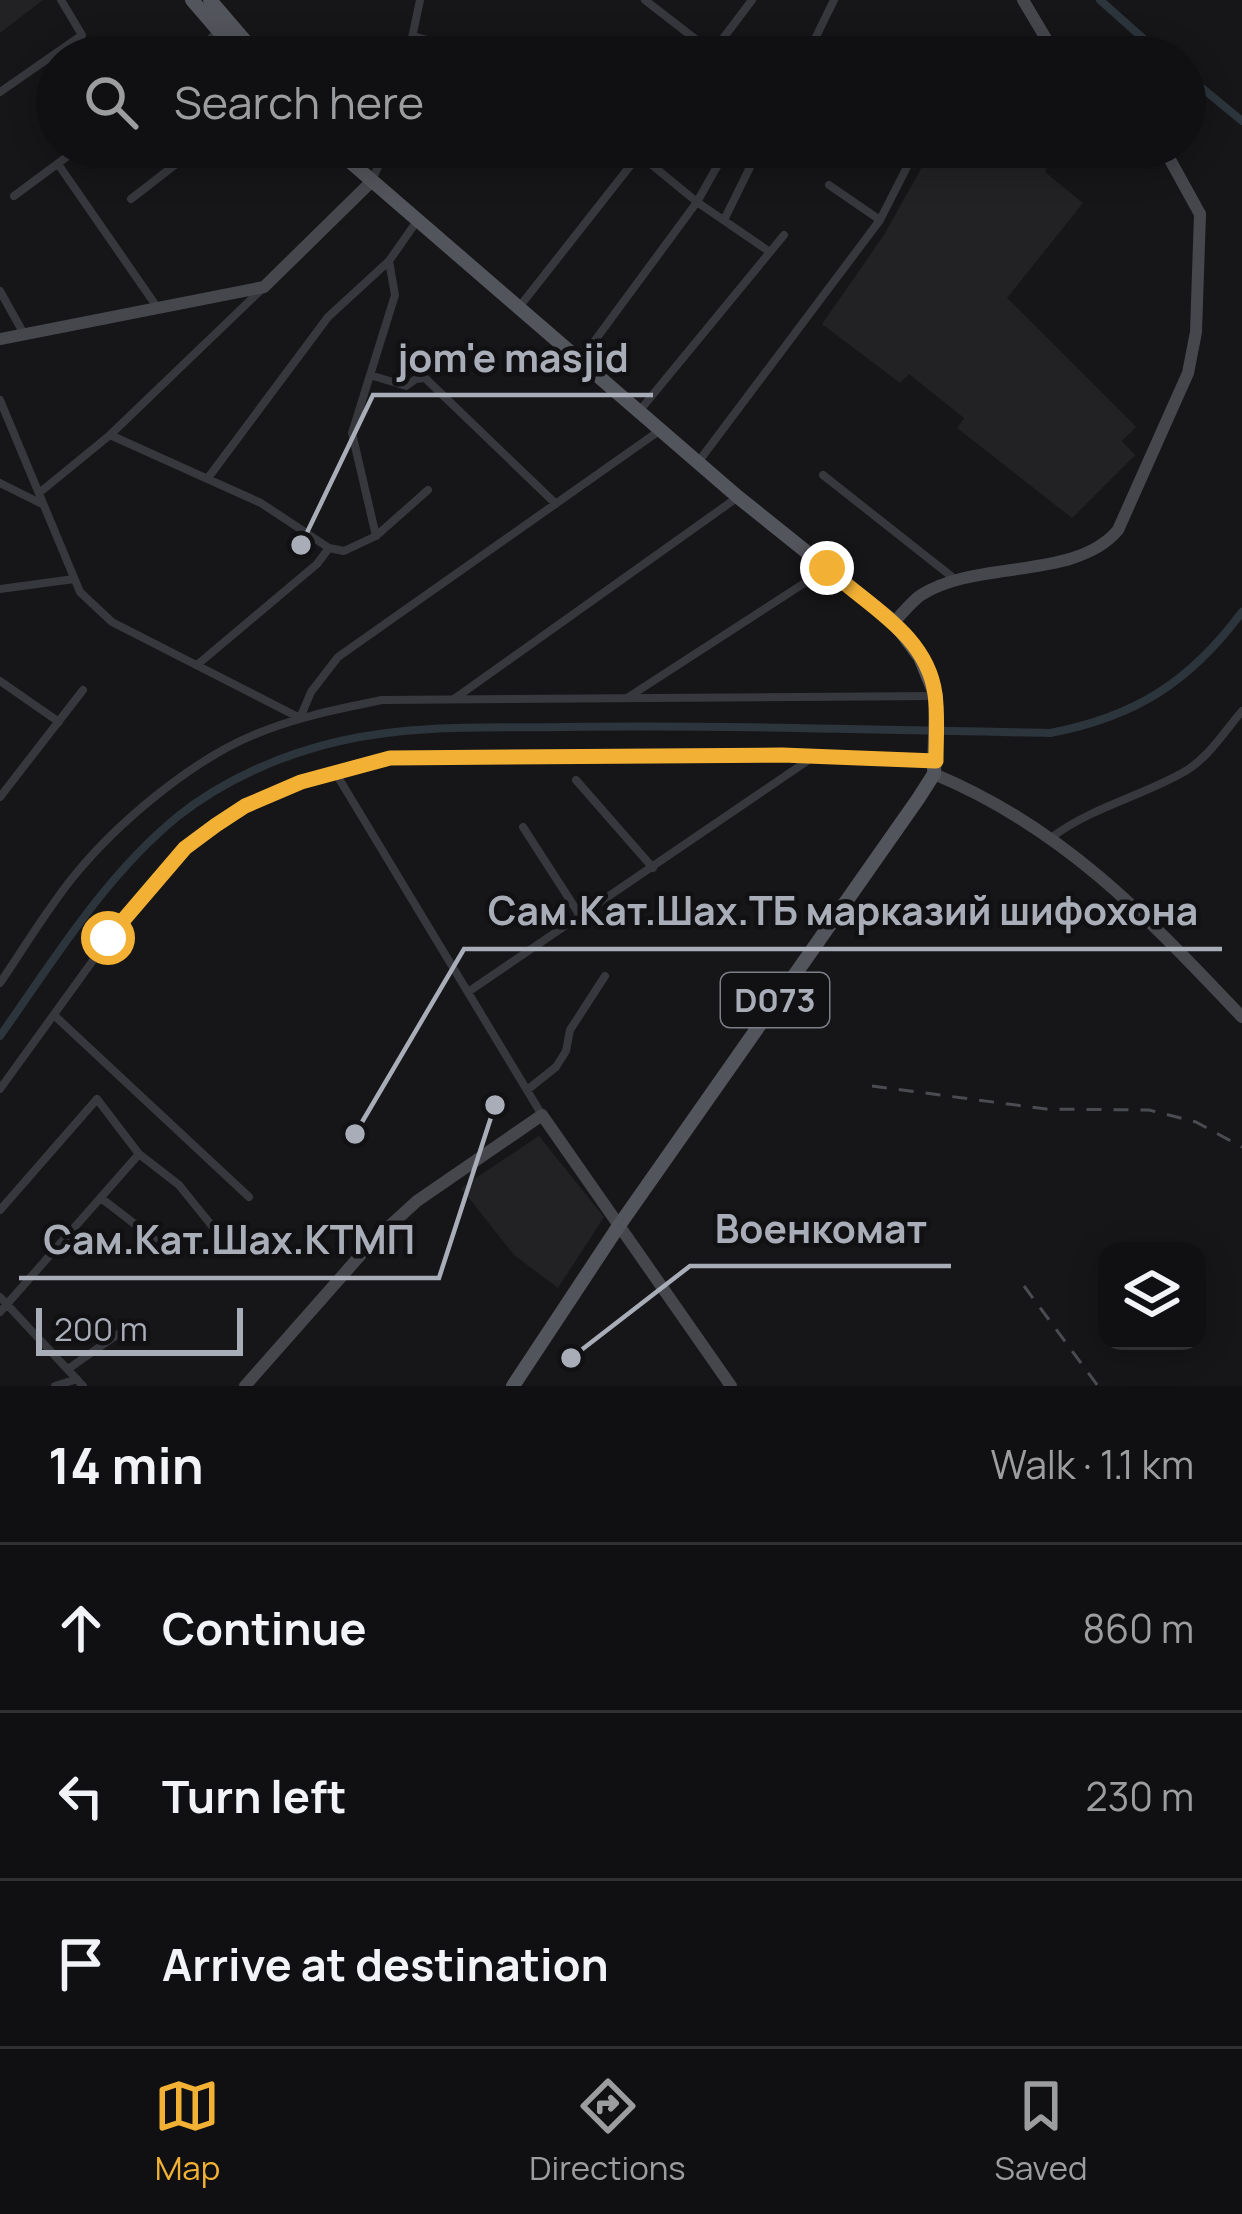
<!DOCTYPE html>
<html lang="en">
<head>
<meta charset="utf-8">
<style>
  :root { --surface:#101012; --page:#1e1e20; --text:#f1f3f6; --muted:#9c9d9f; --line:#303032; --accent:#f2b134 }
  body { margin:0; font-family:Manrope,sans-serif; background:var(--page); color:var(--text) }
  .controls { position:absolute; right:36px; bottom:36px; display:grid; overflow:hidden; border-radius:24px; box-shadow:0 6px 30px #0003 }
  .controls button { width:108px; height:108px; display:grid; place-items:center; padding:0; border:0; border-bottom:3px solid var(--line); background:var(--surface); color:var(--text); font:60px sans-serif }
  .scale { position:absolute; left:36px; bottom:30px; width:207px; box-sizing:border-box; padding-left:12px; border:6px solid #a8adb8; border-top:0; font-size:33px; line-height:42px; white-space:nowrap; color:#a8adb8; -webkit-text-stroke:9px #111113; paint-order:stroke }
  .stop { position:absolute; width:36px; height:36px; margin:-27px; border:9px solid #f2b134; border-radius:50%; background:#fff }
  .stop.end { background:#f2b134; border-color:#fff; box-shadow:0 3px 12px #0008 }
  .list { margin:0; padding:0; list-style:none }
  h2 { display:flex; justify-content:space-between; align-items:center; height:156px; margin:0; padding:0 48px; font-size:51px }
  h2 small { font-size:39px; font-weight:400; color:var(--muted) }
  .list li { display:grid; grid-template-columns:78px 1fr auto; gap:36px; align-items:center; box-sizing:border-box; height:168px; padding:0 48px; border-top:3px solid var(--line) }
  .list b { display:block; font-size:45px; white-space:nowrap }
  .list em { font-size:39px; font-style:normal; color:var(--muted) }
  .icon { flex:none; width:66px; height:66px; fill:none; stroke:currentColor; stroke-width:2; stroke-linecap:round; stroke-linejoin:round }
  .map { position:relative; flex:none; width:1242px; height:1386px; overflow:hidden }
  .search { position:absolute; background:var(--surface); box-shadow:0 6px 30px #0003; left:36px; right:36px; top:36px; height:132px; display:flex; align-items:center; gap:30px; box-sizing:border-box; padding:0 42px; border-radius:66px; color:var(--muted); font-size:45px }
  .sheet { height:660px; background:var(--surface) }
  nav { display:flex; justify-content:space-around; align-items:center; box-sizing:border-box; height:168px; border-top:3px solid var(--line); background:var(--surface); font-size:33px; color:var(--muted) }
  nav a { display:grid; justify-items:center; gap:6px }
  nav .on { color:var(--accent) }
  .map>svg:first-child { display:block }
  .built { fill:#222225 }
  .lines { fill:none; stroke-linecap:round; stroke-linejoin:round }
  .canal { stroke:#2c353c; stroke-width:8 }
  .street { stroke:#37383d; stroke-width:8 }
  .secondary { stroke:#45474d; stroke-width:12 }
  .primary { stroke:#53555c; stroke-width:14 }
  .rail { stroke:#4a4c52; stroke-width:3; stroke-dasharray:15 12; stroke-linecap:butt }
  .route { stroke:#f2b134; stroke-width:15 }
  .labels { text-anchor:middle; stroke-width:9; stroke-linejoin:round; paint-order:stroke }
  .shield { fill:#111113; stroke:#7b7e86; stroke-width:3 }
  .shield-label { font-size:33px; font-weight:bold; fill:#a8adb8 }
  .leader { fill:none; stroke:#a8adb8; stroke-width:4.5 }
  .callout-dot { fill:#a8adb8; stroke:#111113; stroke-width:4.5 }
  .callout-label { font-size:39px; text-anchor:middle; font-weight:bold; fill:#a8adb8; stroke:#111113; stroke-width:9; stroke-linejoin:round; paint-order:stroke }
</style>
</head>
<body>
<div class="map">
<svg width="1242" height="1386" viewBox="0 0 1242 1386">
  <rect width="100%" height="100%" fill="#161618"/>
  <!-- built -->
  <path class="built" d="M0,0H43L0,33Z
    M933,147L1053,150L1045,172L1083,203L1007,298L1136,427L1122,441L1135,455L1072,518L957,428L964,418L909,374L900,383L822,324L884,235Z
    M539,1136L604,1217L558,1288L514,1255L461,1188Z"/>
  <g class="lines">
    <!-- canal -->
    <path class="canal" d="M1100,0L1164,57
      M1185,74L1242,121
      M0,1036C54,960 104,877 177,817C223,780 283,754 340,741C414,724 492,728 567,727C728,725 889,730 1050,733C1135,717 1190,682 1242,612"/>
    <!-- street -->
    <path class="street" d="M645,0L712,52
      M413,36L490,57
      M192,57L217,32
      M408,57L420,0
      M709,57L752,0
      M806,57L834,0
      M0,92L82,35L61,0
      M630,147L697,202L770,252
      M58,164L157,307
      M373,178L387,147
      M829,185L880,220
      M14,196L80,147
      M131,199L198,147
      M724,220L760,147
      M0,291L24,334
      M520,306L645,147
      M582,358L697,202L728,147
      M370,375L406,386L416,379L425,378L556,504
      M0,400L80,592L112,622L300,718L311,692L338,657L659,431
      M641,409L784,235
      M110,435L261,503L329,548L344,551L376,536L428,490
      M699,461L880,220L908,165
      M823,475L956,580
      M208,478L328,317L389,261
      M0,483L42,504
      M39,493L110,435L263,288
      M376,536L352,433L395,295L389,261L417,221
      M0,589L74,579
      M197,665L317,564L329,548
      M0,681L59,722
      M627,698L826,569
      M454,699L738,497
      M335,772L542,1115
      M576,780L653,868
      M0,797L83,690
      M523,827L581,917
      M1052,837C1093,807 1139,797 1182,773C1207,760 1224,732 1242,711
      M0,983C24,948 47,909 74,876C118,822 192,760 256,734C296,717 339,709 382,700L936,696
      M468,992L813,757
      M55,1016L249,1197
      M0,1089L128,912L185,849L245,806L301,782L390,758L781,755L936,761
      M527,1090L556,1067L566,1051L570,1030L605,976
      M101,1198L154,1239
      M0,1210L97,1099L139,1154L179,1185L233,1252
      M0,1297L83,1386
      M0,1312L139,1154
      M68,1369L131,1325
      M55,1386L77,1379"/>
    <!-- secondary -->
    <path class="secondary" d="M1023,0L1048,42L1062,57
      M0,339L264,287L371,182
      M894,622C903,613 912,601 921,595C977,559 1075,581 1118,530L1188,373L1196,332L1200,214L1163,147
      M934,774C1064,828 1147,917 1242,1017
      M245,1386L372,1242L417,1201L542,1115L731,1386"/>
    <!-- primary -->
    <path class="primary" d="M192,0L241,57
      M210,0L259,57
      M333,147L738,497L894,622L920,657L936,696L934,774L918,799L618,1227L513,1386"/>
    <!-- rail -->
    <path class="rail" d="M872,1086L1046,1109L1149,1110L1196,1122L1242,1147
      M1024,1286L1098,1386"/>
  </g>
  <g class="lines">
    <!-- route -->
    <path class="route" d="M108,938L185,848L216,825L245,806L301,782L390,758L782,755L936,761C936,739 938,716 935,694C927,634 866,605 827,568"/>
  </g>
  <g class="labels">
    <!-- shield labels -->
    <rect class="shield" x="721" y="973" width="108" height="54" rx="9"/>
    <g class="shield-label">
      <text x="775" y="1012">D073</text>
    </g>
  </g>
  <!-- callouts -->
  <path class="leader" d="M301 545L373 395H653M355 1134L464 949H1222M571 1358L690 1266H951M495 1105L439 1278H19"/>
  <g class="callout-dot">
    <circle cx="301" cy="545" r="12"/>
    <circle cx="355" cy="1134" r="12"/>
    <circle cx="571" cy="1358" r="12"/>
    <circle cx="495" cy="1105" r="12"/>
  </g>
  <g class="callout-label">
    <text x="513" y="372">jom'e masjid</text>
    <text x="843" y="925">Сам.Кат.Шах.ТБ марказий шифохона</text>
    <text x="821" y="1243">Военкомат</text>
    <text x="229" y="1254">Сам.Кат.Шах.КТМП</text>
  </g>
</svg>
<div class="controls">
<button><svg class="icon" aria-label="layers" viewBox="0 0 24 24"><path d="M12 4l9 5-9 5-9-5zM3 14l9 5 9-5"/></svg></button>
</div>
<div class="scale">200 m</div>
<div class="stop" style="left:108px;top:938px"></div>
<div class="stop end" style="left:827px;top:568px"></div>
<div class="search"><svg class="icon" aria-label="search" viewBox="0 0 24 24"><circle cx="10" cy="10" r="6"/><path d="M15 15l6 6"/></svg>Search here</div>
</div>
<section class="sheet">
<h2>14 min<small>Walk · 1.1 km</small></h2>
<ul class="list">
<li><svg class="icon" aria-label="ahead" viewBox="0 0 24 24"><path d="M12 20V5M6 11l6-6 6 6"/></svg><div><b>Continue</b></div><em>860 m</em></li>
<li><svg class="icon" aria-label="left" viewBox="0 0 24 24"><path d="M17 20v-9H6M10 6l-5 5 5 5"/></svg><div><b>Turn left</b></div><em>230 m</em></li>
<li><svg class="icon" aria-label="arrive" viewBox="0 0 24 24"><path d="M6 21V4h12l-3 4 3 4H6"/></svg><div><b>Arrive at destination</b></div></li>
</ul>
</section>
<nav>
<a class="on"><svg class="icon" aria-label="map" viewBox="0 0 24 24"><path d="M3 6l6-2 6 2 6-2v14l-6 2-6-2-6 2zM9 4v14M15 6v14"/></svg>Map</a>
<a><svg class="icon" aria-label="directions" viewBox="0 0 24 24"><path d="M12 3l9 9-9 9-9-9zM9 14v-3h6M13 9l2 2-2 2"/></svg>Directions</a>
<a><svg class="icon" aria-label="saved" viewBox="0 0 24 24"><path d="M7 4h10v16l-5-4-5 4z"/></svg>Saved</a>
</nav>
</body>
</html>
